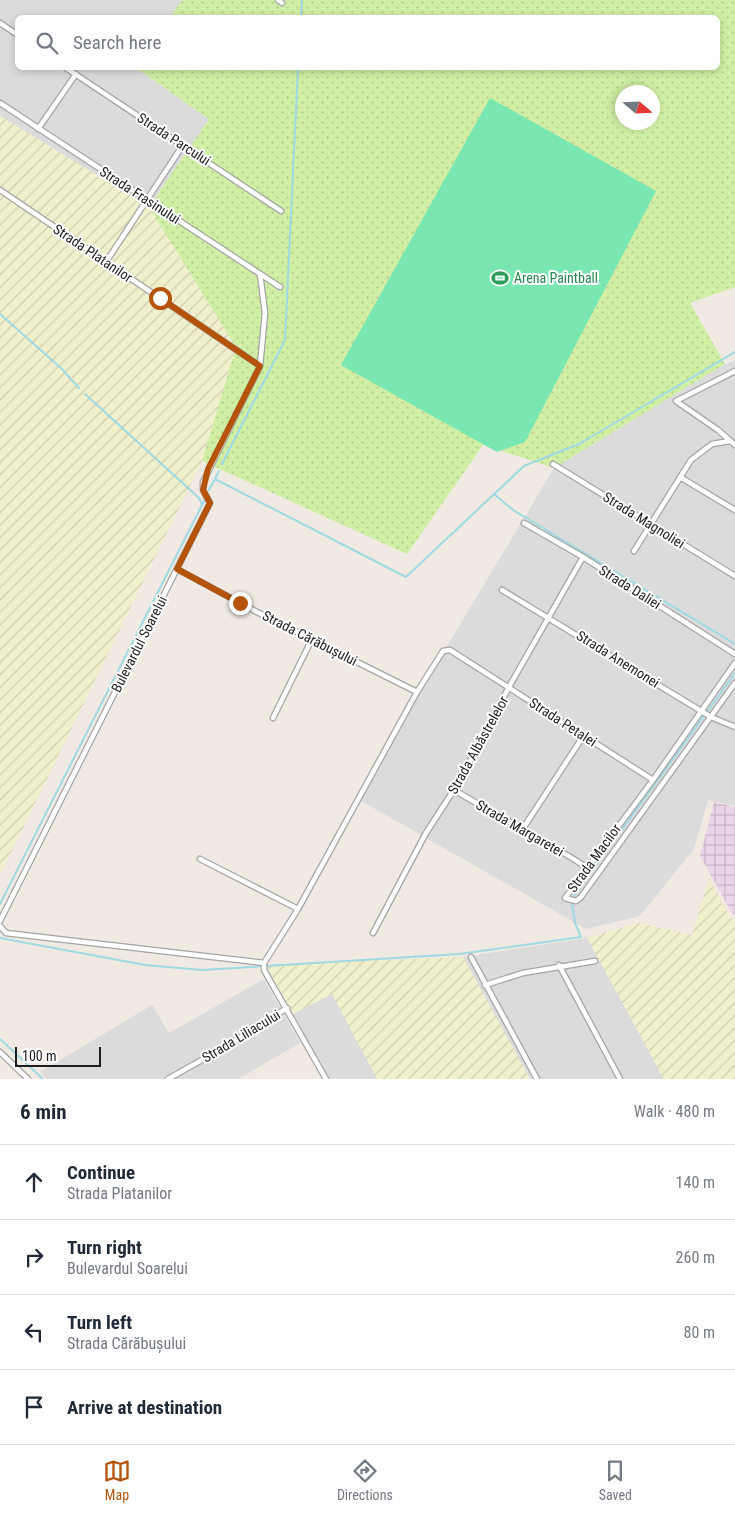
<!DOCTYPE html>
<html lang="en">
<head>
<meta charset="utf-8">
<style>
  :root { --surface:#fff; --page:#f2f2f3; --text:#1f2937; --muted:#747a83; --line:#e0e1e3; --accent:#b45309 }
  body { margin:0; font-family:"Roboto Condensed",sans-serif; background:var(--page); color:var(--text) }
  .compass { position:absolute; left:615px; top:85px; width:45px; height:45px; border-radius:50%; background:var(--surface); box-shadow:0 2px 8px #0003; rotate:109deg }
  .scale { position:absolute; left:15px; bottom:12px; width:86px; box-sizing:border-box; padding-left:5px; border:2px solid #1e1e1e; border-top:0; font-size:14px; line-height:18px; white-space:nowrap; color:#1e1e1e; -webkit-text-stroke:4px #fff; paint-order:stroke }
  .stop { position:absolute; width:15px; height:15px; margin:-11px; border:4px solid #b45309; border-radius:50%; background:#fff }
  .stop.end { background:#b45309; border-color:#fff; box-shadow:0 1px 5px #0008 }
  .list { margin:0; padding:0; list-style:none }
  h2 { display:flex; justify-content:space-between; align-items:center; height:65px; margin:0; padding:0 20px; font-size:21px }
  h2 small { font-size:16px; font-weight:400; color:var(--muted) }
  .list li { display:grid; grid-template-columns:32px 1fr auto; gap:15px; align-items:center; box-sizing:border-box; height:75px; padding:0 20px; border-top:1px solid var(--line) }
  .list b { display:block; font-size:19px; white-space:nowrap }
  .list p { margin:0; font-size:16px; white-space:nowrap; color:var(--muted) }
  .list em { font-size:16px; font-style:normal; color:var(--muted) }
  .icon { flex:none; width:28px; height:28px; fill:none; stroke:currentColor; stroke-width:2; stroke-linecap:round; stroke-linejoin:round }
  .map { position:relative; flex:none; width:735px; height:1079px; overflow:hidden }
  .search { position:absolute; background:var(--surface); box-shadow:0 2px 8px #0003; left:15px; right:15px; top:15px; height:55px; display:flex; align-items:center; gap:12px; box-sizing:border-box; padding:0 18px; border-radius:8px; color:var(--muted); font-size:19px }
  .sheet { height:365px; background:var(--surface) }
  nav { display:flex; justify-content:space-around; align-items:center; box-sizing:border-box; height:70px; border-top:1px solid var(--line); background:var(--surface); font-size:14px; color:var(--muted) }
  nav a { display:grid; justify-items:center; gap:2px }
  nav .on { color:var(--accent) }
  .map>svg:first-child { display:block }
  .residential { fill:#dcdbdb }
  .industrial { fill:url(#industrial-grid) }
  .farmland { fill:url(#farmland-furrows) }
  .grass { fill:url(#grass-dots); fill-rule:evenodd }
  .pitch { fill:#7ae7b2 }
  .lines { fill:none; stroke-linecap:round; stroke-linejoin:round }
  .stream { stroke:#9fd9e2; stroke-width:2 }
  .minor-casing { stroke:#a5a5a5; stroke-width:7 }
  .minor { stroke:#fff; stroke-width:4.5 }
  .route { stroke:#b45309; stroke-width:6 }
  .labels { text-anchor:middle; stroke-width:4; stroke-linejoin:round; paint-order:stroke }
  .street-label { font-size:14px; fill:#1e1e1e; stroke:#fff }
  .leisure-label { font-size:14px; fill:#27864d; stroke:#fff; text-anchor:start }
</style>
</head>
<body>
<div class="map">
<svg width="735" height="1079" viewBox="0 0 735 1079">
  <defs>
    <pattern id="industrial-grid" width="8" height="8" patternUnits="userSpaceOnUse" patternTransform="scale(1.25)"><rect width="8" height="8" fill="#ead4e8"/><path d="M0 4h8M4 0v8" fill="none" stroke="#c8b6c7"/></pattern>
    <pattern id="farmland-furrows" width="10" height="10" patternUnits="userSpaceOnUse" patternTransform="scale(1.25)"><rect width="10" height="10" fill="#f1f0cc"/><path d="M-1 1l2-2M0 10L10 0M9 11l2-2" fill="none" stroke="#cecdaf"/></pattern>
    <pattern id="grass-dots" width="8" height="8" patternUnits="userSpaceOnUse" patternTransform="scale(1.25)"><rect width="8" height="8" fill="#d0efa4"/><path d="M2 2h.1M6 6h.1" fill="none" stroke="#b2cc8d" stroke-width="1.8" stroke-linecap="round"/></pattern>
  </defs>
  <rect width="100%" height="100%" fill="#f0eae3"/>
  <!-- residential -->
  <path class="residential" d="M0,0H182L170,17L18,18V68H136L209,119L149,207L0,116Z
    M735,360V806L708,800L694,849L640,916L586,929L356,798L554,468L725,364Z
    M587,938L664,1079H530L463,957Z
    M264,979L300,1043L238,1079H47L40,1072L152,1005L169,1033Z
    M332,993L377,1079H329L293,1014Z"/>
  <!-- industrial -->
  <path class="industrial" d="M714,802L735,807V914L733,915L700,856Z"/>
  <!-- farmland -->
  <path class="farmland" d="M0,116L149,207L236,347L202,461L0,875Z
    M709,878L731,919L735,917V1079H664L587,938L639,923L692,935Z
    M463,957L530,1079H377L332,994L293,1014L266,965Z"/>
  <!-- grass -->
  <path class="grass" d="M182,0H735V287L690,303L725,364L554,468L483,445L407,554L202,461L236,347L149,207L209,119L136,68H718V18L170,17ZM622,92H652V122H622Z"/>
  <!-- pitch -->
  <path class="pitch" d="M490,98L656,191L525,442L497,452L341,365Z"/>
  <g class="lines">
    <!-- stream -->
    <path class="stream" d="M301,18L302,0
      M0,314L61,368L79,388
      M85,394L199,498L202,505
      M222,464L285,340L298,68
      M219,471L215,479L406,577L524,466L579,444L735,352
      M209,490L215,479
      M494,494L513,510L735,644
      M574,896L735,673
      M0,904L205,499
      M0,938L145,965L202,970L459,954L581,937L575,923L572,903
      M0,1039L43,1079"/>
    <!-- minor casing -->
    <g class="minor-casing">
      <path id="minor" d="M278,0L282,3
        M0,23L18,35
        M66,68L281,211
        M0,103L280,287
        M38,129L76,74
        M0,190L260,366
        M106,262L183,145
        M735,371L676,401L718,430L735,445
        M553,464L735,576
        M680,477L735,510
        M524,523L583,557L735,654
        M634,551L691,460L712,444L730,441
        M177,569L255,611L417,692
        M502,590L711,717L735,727
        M735,663L653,780L565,898L576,901L581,897L735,683
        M273,718L312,639
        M454,790C498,816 543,839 586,867
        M522,830L584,735
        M200,859L298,909
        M0,921L210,503L203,490V482L260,366L265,313L260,274
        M0,926L6,933L264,963
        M373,933L426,833L459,782L509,687L583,557
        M471,957L537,1079
        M264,963L298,909L417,692L443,651L450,650L653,780
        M264,963V970L326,1079
        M559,965L620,1079
        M485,985L523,973L595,961
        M0,1052L28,1079
        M168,1079L225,1047L287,1008"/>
    </g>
    <!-- minor -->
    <use href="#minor" class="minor"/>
  </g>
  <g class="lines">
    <!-- route -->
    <path class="route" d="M160,298L260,366L208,469L203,490L210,503L177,569L240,603"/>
  </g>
  <!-- icons -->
  <defs>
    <g id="stadium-bare" transform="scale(1.35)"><path d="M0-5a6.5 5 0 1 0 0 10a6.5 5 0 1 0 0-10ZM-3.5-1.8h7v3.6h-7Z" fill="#2e9e5b" stroke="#fff" stroke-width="2.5" paint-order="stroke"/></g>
  </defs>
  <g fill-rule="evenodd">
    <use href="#stadium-bare" x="500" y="278"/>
  </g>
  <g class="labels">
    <!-- street labels -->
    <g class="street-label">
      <text transform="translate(174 139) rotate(33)" y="5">Strada Parcului</text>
      <text transform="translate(140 195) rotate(33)" y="5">Strada Frasinului</text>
      <text transform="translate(93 253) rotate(34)" y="5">Strada Platanilor</text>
      <text transform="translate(644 520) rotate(32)" y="5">Strada Magnoliei</text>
      <text transform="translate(630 587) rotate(32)" y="5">Strada Daliei</text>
      <text transform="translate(310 638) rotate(27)" y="5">Strada Cărăbușului</text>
      <text transform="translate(139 644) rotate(-63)" y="5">Bulevardul Soarelui</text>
      <text transform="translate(618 659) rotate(32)" y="5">Strada Anemonei</text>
      <text transform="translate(563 722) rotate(33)" y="5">Strada Petalei</text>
      <text transform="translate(478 745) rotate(-61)" y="5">Strada Albăstrelelor</text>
      <text transform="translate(520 828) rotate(30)" y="5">Strada Margaretei</text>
      <text transform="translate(594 858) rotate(-54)" y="5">Strada Macilor</text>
      <text transform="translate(241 1036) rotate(-31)" y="5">Strada Liliacului</text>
    </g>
    <!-- leisure labels -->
    <g class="leisure-label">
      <text x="514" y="283">Arena Paintball</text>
    </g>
  </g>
</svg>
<svg class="compass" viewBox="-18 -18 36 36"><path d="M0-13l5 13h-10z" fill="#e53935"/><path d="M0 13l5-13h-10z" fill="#747a83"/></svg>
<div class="scale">100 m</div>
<div class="stop" style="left:160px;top:298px"></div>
<div class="stop end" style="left:240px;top:603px"></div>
<div class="search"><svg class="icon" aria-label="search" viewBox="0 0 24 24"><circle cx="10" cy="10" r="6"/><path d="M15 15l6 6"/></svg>Search here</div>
</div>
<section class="sheet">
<h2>6 min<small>Walk · 480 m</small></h2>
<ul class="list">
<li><svg class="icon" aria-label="ahead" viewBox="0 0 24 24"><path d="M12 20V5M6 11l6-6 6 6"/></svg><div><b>Continue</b><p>Strada Platanilor</p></div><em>140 m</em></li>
<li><svg class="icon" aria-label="right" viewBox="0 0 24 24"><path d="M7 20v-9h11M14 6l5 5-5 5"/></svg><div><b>Turn right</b><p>Bulevardul Soarelui</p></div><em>260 m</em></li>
<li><svg class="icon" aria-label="left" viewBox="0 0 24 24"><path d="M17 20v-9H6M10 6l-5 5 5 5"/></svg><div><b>Turn left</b><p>Strada Cărăbușului</p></div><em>80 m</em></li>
<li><svg class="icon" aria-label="arrive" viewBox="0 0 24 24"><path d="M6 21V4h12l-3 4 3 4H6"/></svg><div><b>Arrive at destination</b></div></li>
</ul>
</section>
<nav>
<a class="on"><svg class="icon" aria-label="map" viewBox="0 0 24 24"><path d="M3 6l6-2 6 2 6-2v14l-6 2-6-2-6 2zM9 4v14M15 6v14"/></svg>Map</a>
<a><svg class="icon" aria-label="directions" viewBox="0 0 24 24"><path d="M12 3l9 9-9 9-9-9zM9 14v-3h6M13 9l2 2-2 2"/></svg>Directions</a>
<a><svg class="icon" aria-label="saved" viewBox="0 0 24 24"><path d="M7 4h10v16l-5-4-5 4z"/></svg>Saved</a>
</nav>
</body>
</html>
